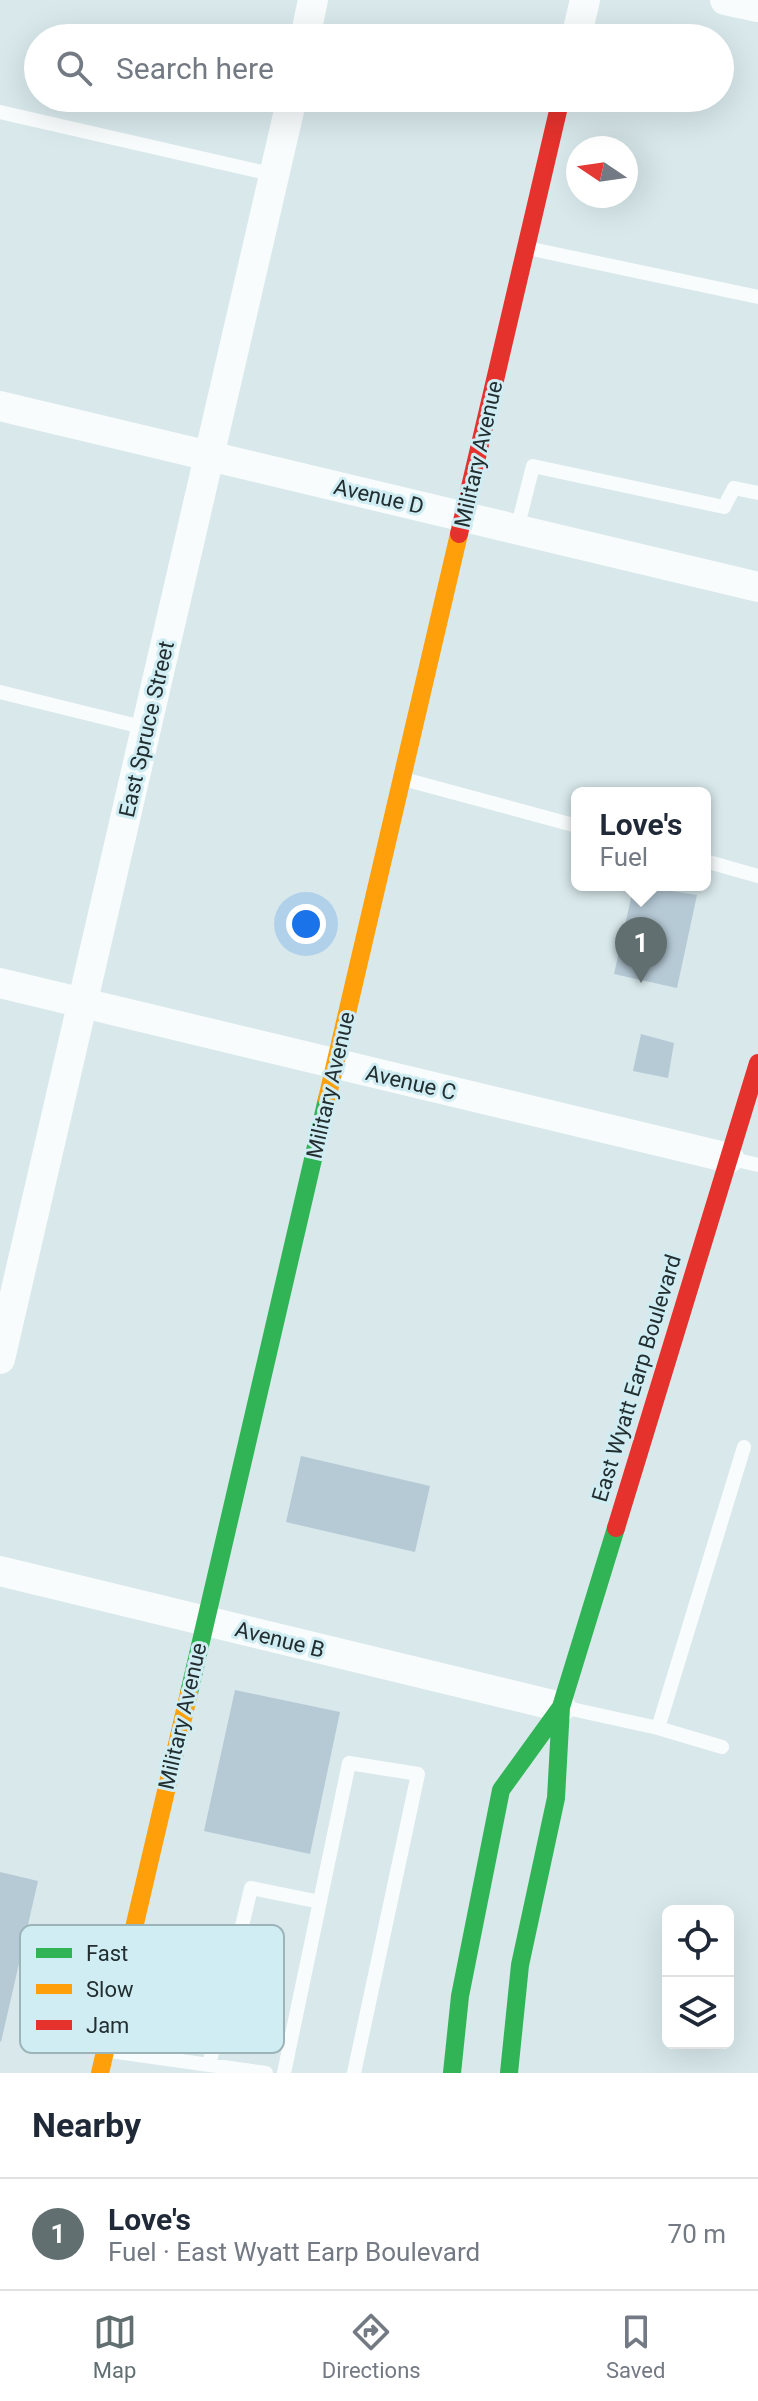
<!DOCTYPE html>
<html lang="en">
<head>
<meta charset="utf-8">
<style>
  :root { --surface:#fff; --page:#f6f6f7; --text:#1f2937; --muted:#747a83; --line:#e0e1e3; --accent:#626f71 }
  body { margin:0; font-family:Roboto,sans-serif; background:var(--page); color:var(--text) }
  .controls { position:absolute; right:24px; bottom:24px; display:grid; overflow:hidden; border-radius:12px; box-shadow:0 8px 32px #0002 }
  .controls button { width:72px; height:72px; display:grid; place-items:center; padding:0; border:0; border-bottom:2px solid var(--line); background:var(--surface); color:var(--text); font:40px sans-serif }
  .compass { position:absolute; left:566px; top:136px; width:72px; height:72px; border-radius:50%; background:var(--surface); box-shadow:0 8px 32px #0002; rotate:283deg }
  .you { position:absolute; left:306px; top:924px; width:28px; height:28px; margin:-20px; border:6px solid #fff; border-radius:50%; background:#1a73e8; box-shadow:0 0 0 12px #1a73e833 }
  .badge { display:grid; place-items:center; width:52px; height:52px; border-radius:50%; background:var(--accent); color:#fff; font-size:26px; font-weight:700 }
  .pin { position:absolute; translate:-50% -66px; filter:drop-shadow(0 2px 4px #0008) }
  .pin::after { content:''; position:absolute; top:42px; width:28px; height:24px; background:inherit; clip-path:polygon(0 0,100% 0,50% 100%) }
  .popup { position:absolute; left:571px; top:787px; width:140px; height:104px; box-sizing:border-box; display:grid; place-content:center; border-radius:12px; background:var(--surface); filter:drop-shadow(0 2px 6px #0005); font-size:26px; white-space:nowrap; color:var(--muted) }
  .popup b { font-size:30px; color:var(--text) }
  .popup::after { content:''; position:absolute; left:50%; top:100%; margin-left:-16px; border:16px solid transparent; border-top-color:var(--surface) }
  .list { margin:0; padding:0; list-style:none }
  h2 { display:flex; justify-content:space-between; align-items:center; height:104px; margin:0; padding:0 32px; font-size:34px }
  h2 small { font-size:26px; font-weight:400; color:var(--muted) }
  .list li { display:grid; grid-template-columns:52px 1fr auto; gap:24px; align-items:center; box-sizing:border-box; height:112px; padding:0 32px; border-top:2px solid var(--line) }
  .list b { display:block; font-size:30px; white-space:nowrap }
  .list p { margin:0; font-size:26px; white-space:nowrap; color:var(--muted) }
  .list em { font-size:26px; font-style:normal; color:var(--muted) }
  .icon { flex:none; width:44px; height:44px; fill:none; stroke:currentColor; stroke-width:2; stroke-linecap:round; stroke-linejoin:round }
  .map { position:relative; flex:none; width:758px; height:2073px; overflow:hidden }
  .search { position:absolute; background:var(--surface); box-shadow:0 8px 32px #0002; left:24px; right:24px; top:24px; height:88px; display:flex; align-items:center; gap:20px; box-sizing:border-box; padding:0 28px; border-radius:44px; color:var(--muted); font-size:30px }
  .sheet { height:216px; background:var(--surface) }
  nav { display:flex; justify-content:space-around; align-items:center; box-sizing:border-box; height:112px; border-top:2px solid var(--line); background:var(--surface); font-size:22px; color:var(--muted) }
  nav a { display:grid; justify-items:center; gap:4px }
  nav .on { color:var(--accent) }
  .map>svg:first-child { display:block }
  .building { fill:#b6cad6 }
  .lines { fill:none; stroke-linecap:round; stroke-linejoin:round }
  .lane { stroke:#f9fcfc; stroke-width:14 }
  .street { stroke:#f9fcfc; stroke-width:30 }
  .fast { stroke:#30b455; stroke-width:18 }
  .slow { stroke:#ff9f0a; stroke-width:18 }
  .jam { stroke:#e5322d; stroke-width:18 }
  .labels { text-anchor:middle; stroke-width:6; stroke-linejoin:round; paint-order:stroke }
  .street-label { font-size:22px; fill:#222e30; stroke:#d0edf3 }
  .key { fill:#d0edf3; stroke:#9cb4b8; stroke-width:2 }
  .key-label { font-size:22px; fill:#222e30 }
</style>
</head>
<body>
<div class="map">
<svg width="758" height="2073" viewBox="0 0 758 2073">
  <rect width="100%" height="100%" fill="#d8e8eb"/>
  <!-- building -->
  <path class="building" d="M634,885L697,895L677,988L614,974Z
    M641,1034L674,1043L668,1078L633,1071Z
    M301,1456L430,1486L415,1552L286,1522Z
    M235,1690L340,1712L310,1854L204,1831Z
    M0,1872L38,1881L1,2042L0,2041Z"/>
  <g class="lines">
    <!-- lane -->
    <path class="lane" d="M0,112L275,175
      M527,248L758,297
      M517,529L533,466L724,507L734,488L758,493
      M0,692L146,728
      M407,780L577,826
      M705,861L758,876
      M733,1159L758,1165
      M567,1708L658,1728L722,1747
      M658,1728L744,1447
      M110,2051L266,2073
      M209,2065L251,1888L320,1902
      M284,2073L349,1763L418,1774L354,2073"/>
    <!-- street -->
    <path class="street" d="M725,0L758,7
      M305,38L313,0
      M576,38L585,0
      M0,406L758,587
      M0,983L729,1158
      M0,1359L292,98
      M0,1571L561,1707"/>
    <!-- fast -->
    <path class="fast" d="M189,1693L327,1099
      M452,2073L460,1996L501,1790L561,1707
      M509,2073L520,1965L556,1798L561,1707L616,1528"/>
    <!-- slow -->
    <path class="slow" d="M327,1099L459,534
      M100,2073L189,1693"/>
    <!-- jam -->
    <path class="jam" d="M459,534L561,98
      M616,1528L758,1063"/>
  </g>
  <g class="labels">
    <!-- street labels -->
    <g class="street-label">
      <text transform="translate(478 454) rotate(-77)" y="8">Military Avenue</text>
      <text transform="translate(379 496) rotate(13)" y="8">Avenue D</text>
      <text transform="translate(146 729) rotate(-77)" y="8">East Spruce Street</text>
      <text transform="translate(411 1082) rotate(13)" y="8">Avenue C</text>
      <text transform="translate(330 1085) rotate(-77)" y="8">Military Avenue</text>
      <text transform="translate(636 1378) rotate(-73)" y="8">East Wyatt Earp Boulevard</text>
      <text transform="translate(280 1639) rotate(14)" y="8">Avenue B</text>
      <text transform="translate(182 1716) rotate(-77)" y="8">Military Avenue</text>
    </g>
  </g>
  <!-- legend -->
  <rect x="20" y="1925" width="264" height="128" rx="12" class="key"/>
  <rect x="36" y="1948" width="36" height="10" fill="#30b455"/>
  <rect x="36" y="1984" width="36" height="10" fill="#ff9f0a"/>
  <rect x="36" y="2020" width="36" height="10" fill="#e5322d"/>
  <g class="key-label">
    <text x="86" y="1961">Fast</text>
    <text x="86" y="1997">Slow</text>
    <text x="86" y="2033">Jam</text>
  </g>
</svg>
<div class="controls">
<button><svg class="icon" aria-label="locate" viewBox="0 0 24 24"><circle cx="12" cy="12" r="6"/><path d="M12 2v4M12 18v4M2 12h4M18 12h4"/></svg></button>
<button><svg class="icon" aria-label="layers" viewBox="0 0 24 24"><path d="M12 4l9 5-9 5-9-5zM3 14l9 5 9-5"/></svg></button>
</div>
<svg class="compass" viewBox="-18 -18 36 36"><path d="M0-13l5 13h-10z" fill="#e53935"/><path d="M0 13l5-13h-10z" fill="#747a83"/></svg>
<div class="you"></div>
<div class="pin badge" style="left:641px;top:983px">1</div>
<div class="popup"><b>Love's</b>Fuel</div>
<div class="search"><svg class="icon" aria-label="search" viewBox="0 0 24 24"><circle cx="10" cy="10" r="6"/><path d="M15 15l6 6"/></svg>Search here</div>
</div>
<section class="sheet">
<h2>Nearby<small></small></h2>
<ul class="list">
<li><span class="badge">1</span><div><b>Love's</b><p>Fuel · East Wyatt Earp Boulevard</p></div><em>70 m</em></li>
</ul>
</section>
<nav>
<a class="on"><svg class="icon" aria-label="map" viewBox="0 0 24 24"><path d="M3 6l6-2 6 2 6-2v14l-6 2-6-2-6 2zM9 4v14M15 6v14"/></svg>Map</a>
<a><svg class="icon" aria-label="directions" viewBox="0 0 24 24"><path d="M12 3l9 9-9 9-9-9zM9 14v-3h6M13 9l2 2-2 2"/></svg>Directions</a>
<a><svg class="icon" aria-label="saved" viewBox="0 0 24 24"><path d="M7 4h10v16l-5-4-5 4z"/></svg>Saved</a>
</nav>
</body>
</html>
